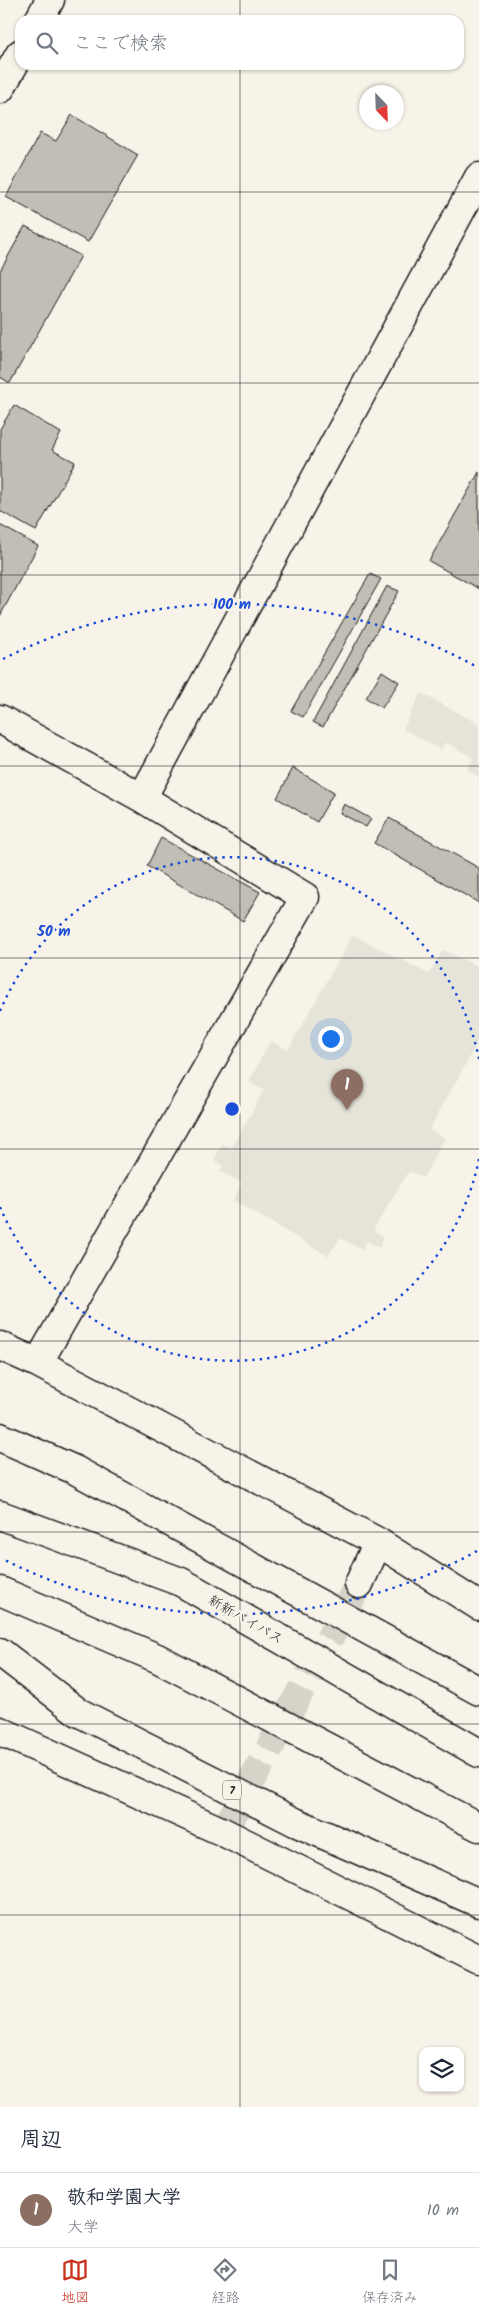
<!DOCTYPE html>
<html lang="ja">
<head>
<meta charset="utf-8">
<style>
  :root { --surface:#fff; --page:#f6f6f7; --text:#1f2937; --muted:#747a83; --line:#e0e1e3; --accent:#c8321e }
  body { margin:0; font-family:Kalam,"Klee One",sans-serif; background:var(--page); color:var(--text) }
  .controls { position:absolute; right:15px; bottom:15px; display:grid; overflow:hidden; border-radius:10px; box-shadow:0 1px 4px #0004 }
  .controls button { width:45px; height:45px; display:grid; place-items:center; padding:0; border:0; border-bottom:1px solid var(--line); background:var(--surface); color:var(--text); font:25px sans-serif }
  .compass { position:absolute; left:359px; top:85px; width:45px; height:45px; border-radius:50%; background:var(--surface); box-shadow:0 1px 4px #0004; rotate:157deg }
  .you { position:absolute; left:330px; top:1038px; width:18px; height:18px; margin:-12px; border:4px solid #fff; border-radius:50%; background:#1a73e8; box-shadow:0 0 0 8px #1a73e833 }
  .badge { display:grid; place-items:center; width:32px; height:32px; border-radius:50%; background:var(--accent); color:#fff; font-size:16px; font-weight:700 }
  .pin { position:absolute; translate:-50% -41px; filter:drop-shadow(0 1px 2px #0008) }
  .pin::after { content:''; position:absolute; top:26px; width:18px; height:15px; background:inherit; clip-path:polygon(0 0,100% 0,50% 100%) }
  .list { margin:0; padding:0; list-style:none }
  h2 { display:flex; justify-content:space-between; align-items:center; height:65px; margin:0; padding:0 20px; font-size:21px }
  h2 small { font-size:16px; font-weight:400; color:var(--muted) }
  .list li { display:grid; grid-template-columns:32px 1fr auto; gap:15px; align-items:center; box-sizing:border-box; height:75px; padding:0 20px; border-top:1px solid var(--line) }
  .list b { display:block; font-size:19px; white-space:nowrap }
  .list p { margin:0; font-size:16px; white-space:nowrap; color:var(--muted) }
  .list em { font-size:16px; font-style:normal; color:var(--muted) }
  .icon { flex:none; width:28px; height:28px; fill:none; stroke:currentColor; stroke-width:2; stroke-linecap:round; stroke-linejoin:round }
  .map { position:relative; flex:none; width:479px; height:2107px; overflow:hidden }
  .search { position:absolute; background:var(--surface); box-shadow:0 1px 4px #0004; left:15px; right:15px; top:15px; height:55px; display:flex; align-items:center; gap:12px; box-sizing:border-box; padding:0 18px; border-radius:15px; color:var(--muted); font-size:19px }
  .sheet { height:140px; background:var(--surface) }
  nav { display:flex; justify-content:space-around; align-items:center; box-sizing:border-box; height:70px; border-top:1px solid var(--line); background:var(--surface); font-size:14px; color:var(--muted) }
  nav a { display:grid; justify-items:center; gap:2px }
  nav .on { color:var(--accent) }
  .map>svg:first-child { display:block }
  .built { fill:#e6e3d9 }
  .building { fill:#c0beb5; stroke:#1c1c1c }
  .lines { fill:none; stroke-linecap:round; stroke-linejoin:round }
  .minor-tunnel { stroke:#d6d3c9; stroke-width:28; stroke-dasharray:28 14; stroke-linecap:butt }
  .minor-casing { stroke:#1c1c1c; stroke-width:31 }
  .major-casing { stroke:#1c1c1c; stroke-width:31 }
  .highway-casing { stroke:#1c1c1c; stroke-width:31 }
  .minor { stroke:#f7f3e8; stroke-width:28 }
  .major { stroke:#f7f3e8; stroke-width:28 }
  .highway { stroke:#f7f3e8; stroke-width:28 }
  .grid { fill:none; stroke:#1c1c1c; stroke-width:1; stroke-opacity:0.55 }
  .ring { fill:none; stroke:#1d4ed8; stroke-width:2.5; stroke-dasharray:2.5 5 }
  .labels { text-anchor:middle; stroke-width:4.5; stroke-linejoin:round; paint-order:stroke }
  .shield { fill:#f7f3e8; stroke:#5e5c59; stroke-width:1 }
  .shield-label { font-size:12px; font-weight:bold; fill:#1c1c1c }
  .street-label { font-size:14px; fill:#1c1c1c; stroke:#f7f3e8 }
  .centre { fill:#1d4ed8; stroke:#f7f3e8; stroke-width:2.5 }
  .ring-label { font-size:15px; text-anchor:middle; font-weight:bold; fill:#1d4ed8; stroke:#f7f3e8; stroke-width:4.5; stroke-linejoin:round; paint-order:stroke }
</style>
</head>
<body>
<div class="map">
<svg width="479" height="2107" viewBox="0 0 479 2107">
  <rect width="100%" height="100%" fill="#f7f3e8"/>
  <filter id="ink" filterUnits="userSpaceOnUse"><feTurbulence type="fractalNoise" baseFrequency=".02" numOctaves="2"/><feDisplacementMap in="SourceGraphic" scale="10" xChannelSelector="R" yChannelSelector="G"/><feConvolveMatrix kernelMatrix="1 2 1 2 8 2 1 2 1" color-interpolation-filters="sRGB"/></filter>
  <g filter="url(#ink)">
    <!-- built -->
    <path class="built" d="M421,693L479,724V777L467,770L473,758L446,742L441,750L403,729Z
      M353,935L429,974L443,950L479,967V1040L429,1130L445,1138L423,1178L409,1171L373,1230L384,1237L379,1248L367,1241L362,1250L340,1238L328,1256L233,1200L242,1183L220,1171L223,1165L214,1160L222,1144L232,1148L264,1090L249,1082L270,1041L288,1050Z"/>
    <!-- building -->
    <path class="building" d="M72,115L138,155L88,242L6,197L40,133L56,141Z
      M25,226L81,256L10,383L0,377V271Z
      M14,405L61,433L52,450L75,462L36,531L0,511V429Z
      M479,472V589L429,561Z
      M0,525L38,546L0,616Z
      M370,574L381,579L303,717L291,711Z
      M387,586L399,591L323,727L313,722Z
      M382,671L399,682L382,708L366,698Z
      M293,768L334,792L317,822L277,798Z
      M344,804L371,819L366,827L340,813Z
      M389,818L479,868V903L374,843Z
      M161,838L260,892L243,921L147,866Z"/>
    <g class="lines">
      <!-- minor-tunnel -->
      <path class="minor-tunnel" d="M228,1824L359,1584"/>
      <!-- minor casing -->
      <g class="minor-casing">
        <path id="minor" d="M0,719L142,798L305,897L38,1363
          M142,798L479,177
          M0,1346L38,1363L378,1542L479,1606
          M359,1584L378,1542
          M0,1731L223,1832L479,1960"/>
      </g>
      <!-- major casing -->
      <g class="major-casing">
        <path id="major" d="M39,20L50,0
          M0,89L20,54"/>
      </g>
      <!-- highway casing -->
      <g class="highway-casing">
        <path id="highway" d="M0,1437L75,1470L479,1691
          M0,1515L181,1582L479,1753
          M0,1591L157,1658L479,1827
          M0,1652L78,1712L295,1822L479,1903"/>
      </g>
      <!-- minor -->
      <use href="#minor" class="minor"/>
      <!-- major -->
      <use href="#major" class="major"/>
      <!-- highway -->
      <use href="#highway" class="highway"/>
    </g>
  </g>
  <!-- grid -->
  <path class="grid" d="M240,0V20M240,65V2107M0,192H479M0,383H479M0,575H479M0,766H479M0,958H479M0,1149H479M0,1341H479M0,1532H479M0,1724H479M0,1915H479"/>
  <!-- distance rings -->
  <g class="ring">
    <path d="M479 1159A252 252 0 0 1 0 1207M0 1011A252 252 0 0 1 479 1059"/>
    <path d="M477 1551A505 505 0 0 1 3 1559M3 659A505 505 0 0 1 477 667"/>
  </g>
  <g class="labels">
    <!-- shield labels -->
    <rect class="shield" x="223" y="1780.5" width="18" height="19" rx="4"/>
    <g class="shield-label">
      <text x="232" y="1794">7</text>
    </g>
    <!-- street labels -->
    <g class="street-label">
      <text transform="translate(246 1619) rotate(30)" y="5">新新バイパス</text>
    </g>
  </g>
  <circle cx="232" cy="1109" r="8" class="centre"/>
  <g class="ring-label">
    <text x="232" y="609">100 m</text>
    <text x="54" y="936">50 m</text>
  </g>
</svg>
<div class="controls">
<button><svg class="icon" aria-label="layers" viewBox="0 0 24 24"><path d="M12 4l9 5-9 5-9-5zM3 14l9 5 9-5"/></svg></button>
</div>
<svg class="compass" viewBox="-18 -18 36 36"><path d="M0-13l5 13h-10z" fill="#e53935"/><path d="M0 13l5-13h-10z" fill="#747a83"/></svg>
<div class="you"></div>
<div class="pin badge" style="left:347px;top:1110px;background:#8d6e63">1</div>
<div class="search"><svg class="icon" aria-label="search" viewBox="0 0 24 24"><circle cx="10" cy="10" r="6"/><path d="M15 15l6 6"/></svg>ここで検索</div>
</div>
<section class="sheet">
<h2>周辺<small></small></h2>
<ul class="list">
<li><span class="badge" style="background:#8d6e63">1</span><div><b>敬和学園大学</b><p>大学</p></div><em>10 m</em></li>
</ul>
</section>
<nav>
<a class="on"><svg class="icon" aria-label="map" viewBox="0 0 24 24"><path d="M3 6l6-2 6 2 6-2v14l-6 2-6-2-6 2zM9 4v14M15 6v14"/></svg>地図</a>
<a><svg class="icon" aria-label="directions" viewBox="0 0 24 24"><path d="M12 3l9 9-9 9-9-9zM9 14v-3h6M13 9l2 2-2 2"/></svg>経路</a>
<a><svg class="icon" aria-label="saved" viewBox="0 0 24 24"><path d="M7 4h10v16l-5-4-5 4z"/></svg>保存済み</a>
</nav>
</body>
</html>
